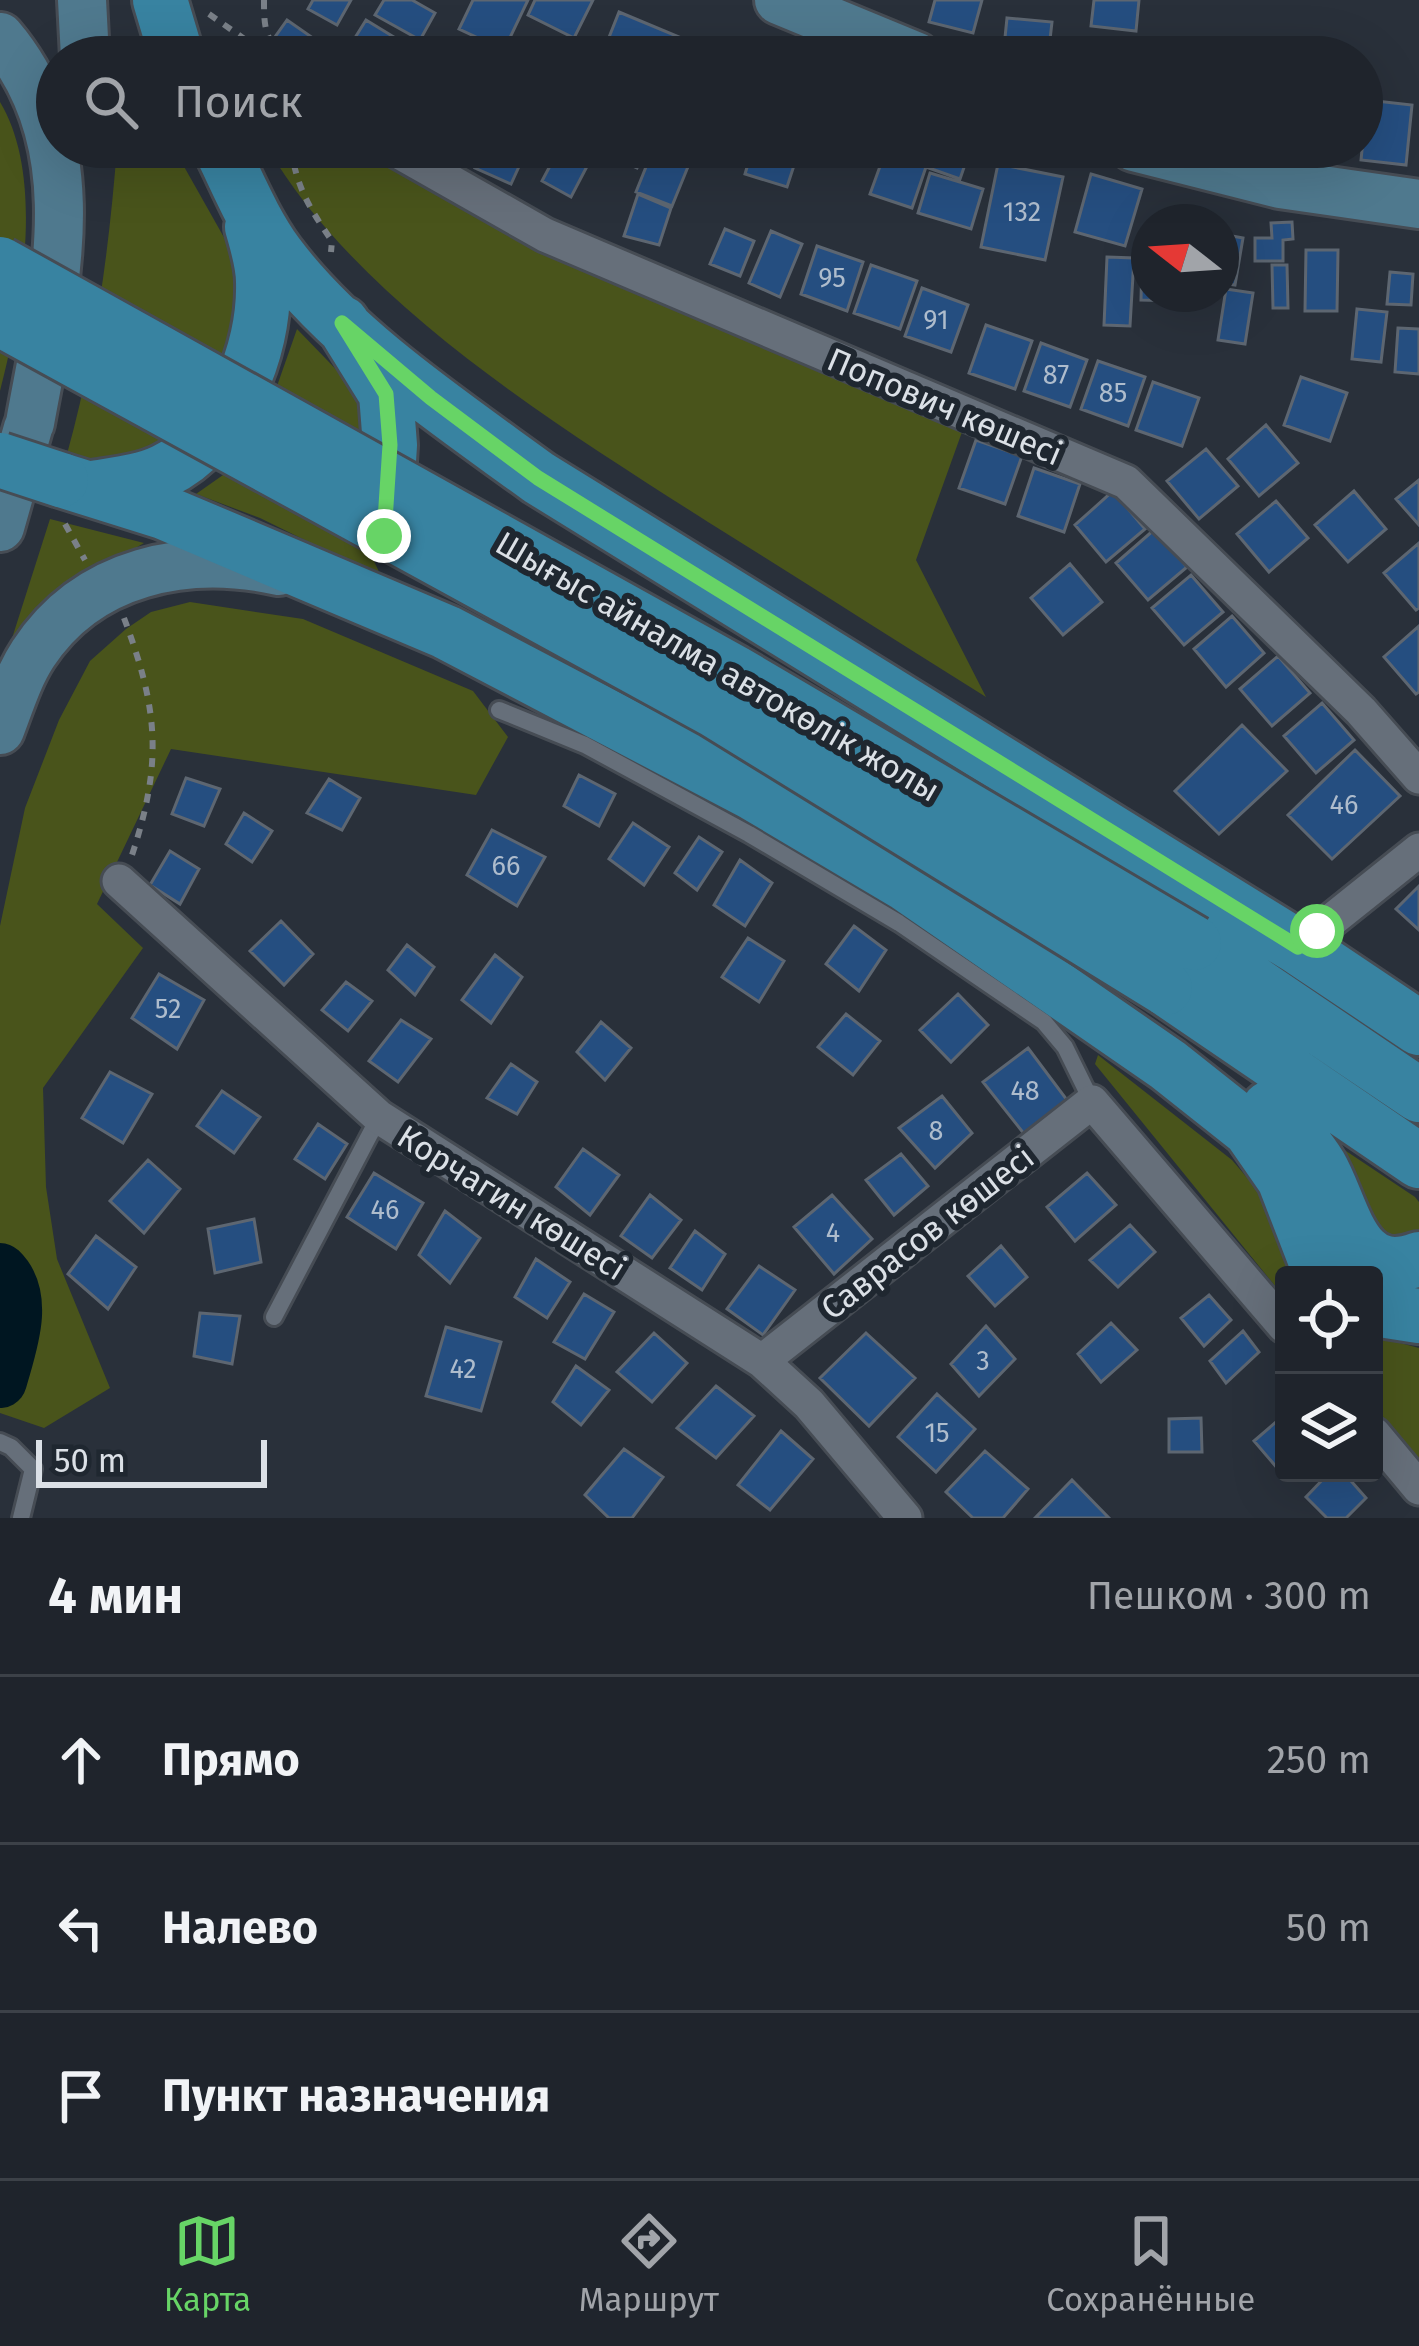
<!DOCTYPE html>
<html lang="ru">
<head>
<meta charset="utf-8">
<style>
  :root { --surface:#1f242c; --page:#2c3038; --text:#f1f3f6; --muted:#a1a4a9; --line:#3c4148; --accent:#67d466 }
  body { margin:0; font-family:"Fira Sans",sans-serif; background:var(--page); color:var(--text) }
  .controls { position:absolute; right:36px; bottom:36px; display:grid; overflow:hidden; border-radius:12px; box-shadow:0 12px 48px #0002 }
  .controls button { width:108px; height:108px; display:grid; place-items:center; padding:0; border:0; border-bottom:3px solid var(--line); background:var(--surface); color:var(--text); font:60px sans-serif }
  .compass { position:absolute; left:1131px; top:204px; width:108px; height:108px; border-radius:50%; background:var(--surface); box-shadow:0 12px 48px #0002; rotate:287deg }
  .scale { position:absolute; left:36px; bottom:30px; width:231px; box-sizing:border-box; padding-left:12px; border:6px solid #dbe0e6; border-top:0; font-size:33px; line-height:42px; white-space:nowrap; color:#dbe0e6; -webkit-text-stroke:9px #1f2730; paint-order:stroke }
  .stop { position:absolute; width:36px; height:36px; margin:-27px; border:9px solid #67d466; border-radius:50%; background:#fff }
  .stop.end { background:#67d466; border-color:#fff; box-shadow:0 3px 12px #0008 }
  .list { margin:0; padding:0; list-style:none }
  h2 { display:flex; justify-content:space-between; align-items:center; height:156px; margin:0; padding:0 48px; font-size:51px }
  h2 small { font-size:39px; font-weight:400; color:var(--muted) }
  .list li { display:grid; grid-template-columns:78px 1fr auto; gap:36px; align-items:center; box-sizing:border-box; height:168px; padding:0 48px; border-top:3px solid var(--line) }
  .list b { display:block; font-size:45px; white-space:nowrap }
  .list em { font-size:39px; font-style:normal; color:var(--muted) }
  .icon { flex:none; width:66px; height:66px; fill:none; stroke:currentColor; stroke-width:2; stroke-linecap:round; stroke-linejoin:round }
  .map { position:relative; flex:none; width:1419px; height:1518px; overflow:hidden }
  .search { position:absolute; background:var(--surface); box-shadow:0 12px 48px #0002; left:36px; right:36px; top:36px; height:132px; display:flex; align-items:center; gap:30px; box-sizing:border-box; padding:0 42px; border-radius:66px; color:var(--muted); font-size:45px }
  .sheet { height:660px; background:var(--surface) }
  nav { display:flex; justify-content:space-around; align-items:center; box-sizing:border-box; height:168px; border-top:3px solid var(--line); background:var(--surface); font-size:33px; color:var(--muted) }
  nav a { display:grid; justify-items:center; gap:6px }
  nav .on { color:var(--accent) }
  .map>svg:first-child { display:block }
  .green { fill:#49541b }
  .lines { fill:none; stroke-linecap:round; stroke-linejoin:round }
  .river { stroke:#001621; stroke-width:54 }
  .building { fill:#254e80; stroke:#5d6671; stroke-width:3 }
  .lane-casing { stroke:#464c54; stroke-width:22 }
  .street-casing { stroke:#464c54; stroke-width:39 }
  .secondary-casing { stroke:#464c54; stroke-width:54 }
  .primary-casing { stroke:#464c54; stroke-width:60 }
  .path { stroke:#7a8088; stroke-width:6; stroke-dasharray:9 9; stroke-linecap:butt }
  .lane { stroke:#666f7a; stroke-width:16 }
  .street { stroke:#666f7a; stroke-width:33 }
  .secondary { stroke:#4f798e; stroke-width:48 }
  .primary { stroke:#3883a1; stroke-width:54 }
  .primary-bridge-casing { stroke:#464c54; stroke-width:60; stroke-linecap:butt }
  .primary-bridge { stroke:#3883a1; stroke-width:54 }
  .route { stroke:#67d466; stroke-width:15 }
  .labels { text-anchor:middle; stroke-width:12; stroke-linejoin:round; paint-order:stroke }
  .number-label { font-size:27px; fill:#aebccc }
  .street-label { font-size:33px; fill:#dbe0e6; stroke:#1f2730 }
</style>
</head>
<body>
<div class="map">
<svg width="1419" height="1518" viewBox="0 0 1419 1518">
  <rect width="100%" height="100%" fill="#29303a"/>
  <!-- green -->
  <path class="green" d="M0,102C46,178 21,310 0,391Z
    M117,147H173L239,264L246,298L194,436L111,466L67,454C95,353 109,252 117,147Z
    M267,147H364L388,165L544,254L962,432L916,560L986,697C893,639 801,580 708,522C558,426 358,303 267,147Z
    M297,329L357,391L373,417L369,529L372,557L382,578L260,518L196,494L233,468L270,406Z
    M50,519L144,543L110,563L0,676Z
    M190,602L303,619L473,691L508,737L476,795L171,749L97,904L143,948L43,1088L46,1187L57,1259L110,1388L44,1428L0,1413V926L25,808L59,720L90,661L126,629L151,612Z
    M1098,1055L1232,1160L1255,1187L1295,1275H1284V1297L1095,1064Z
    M1307,1125L1415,1197L1419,1202V1236L1385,1238Z
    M1374,1336L1419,1348V1459L1374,1406Z"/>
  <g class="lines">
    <!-- river -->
    <path class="river" d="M0,1270C29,1298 9,1348 0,1381"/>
  </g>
  <!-- building -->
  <path class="building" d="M313,0H351L337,25L308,9Z
    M384,0H412L435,13L420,40L375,15Z
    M473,0H528L504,50L459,29Z
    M535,0H593L574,38L528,15Z
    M935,0H982L973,33L929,22Z
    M1094,0H1139L1136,31L1091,26Z
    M619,12L684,39L677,57L602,55Z
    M1007,18L1052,22L1048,57H1003Z
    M287,20L313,38L301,55L275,37Z
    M366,20L402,42L393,57H343Z
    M1150,45L1195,49L1194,57H1148Z
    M1367,100L1412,105L1406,165L1361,160Z
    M480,147H522L518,158L522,160L511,184L475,168L484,149Z
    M560,147H583L594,153L571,197L542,181Z
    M593,147H647L637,168Z
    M654,147H696L672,206L636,192Z
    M753,147H800L787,187L745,174Z
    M887,147H971L960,179L926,167L912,208L870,194Z
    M998,164L1063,177L1045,260L981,247Z
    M930,173L983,189L971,229L918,213Z
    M1091,174L1142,189L1125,246L1075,232Z
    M638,194L671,208L659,245L624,236Z
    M1292,222L1293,239L1283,240V261H1255V238H1272L1271,223Z
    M725,229L754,241L740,276L710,264Z
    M771,231L802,244L780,297L749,283Z
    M1221,234L1243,238L1235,285L1221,283Z
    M817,246L863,262L847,311L801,294Z
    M1306,250H1338L1337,311H1305Z
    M1107,257L1134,258L1130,326L1104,325Z
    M1142,259H1149V294H1179V301L1141,300Z
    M871,265L917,281L900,329L854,313Z
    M1272,265H1287L1288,308H1273Z
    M1390,272L1413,274L1411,305L1387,304Z
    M922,288L968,305L951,352L905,336Z
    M1226,289L1253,293L1245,344L1218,340Z
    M1357,309L1387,312L1381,362L1352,359Z
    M986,325L1032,341L1015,389L969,373Z
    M1398,328L1419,329V374L1395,372Z
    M1041,343L1087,360L1070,407L1024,391Z
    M1098,361L1145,377L1128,426L1081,409Z
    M1301,377L1347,393L1330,441L1284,425Z
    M1153,382L1199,398L1182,446L1136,430Z
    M1266,425L1298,463L1259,496L1228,459Z
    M976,440L1022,456L1005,504L959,488Z
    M1206,449L1238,486L1199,519L1167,481Z
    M1034,468L1080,484L1064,532L1018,516Z
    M1419,480V525L1396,499Z
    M1113,491L1145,529L1106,562L1075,525Z
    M1354,491L1386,529L1348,562L1315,525Z
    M1276,501L1308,538L1269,572L1237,534Z
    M1155,529L1187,567L1148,600L1116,563Z
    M1419,543V608L1416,610L1384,573Z
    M1070,564L1102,602L1063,635L1031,598Z
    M1191,575L1223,612L1184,645L1152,608Z
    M1232,616L1264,653L1226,687L1194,649Z
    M1419,626V692L1416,694L1384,657Z
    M1278,656L1310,693L1272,726L1240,689Z
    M1322,703L1354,740L1316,773L1284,736Z
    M1242,725L1287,771L1219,834L1175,791Z
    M1355,750L1400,796L1332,859L1288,815Z
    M579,775L615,794L599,826L564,806Z
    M186,778L220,789L204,826L172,814Z
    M329,779L360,798L342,830L307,813Z
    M244,813L272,831L252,862L226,844Z
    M633,823L669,847L644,885L609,859Z
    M492,830L545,857L517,906L467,875Z
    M699,837L722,852L697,890L675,873Z
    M170,851L199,869L180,904L150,885Z
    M740,860L772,883L745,926L714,905Z
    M1419,886V930L1396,909Z
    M281,921L313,954L284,985L250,951Z
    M854,926L886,950L859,991L826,964Z
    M748,938L784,961L759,1002L722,977Z
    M407,945L434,967L415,995L388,970Z
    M495,955L522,977L491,1023L462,1000Z
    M159,974L204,1000L177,1049L132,1018Z
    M346,982L372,1001L348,1031L322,1010Z
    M958,994L988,1025L951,1062L920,1030Z
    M846,1014L880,1041L853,1075L818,1047Z
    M401,1020L431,1039L398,1082L369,1061Z
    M601,1022L631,1048L605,1080L577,1052Z
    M1028,1048L1067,1100L1025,1135L983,1082Z
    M511,1064L537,1082L517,1114L487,1098Z
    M110,1072L152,1094L123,1143L82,1118Z
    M222,1091L260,1117L234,1153L197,1126Z
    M942,1096L972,1133L935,1168L899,1128Z
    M318,1124L347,1144L325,1179L295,1159Z
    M583,1149L619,1175L590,1215L556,1187Z
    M901,1154L928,1186L894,1215L866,1180Z
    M148,1160L180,1189L144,1233L110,1201Z
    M374,1173L423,1203L396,1249L347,1217Z
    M1087,1173L1116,1205L1075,1241L1047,1207Z
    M650,1195L681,1220L652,1258L621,1236Z
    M832,1195L872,1239L834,1274L794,1227Z
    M445,1211L480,1238L450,1283L419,1255Z
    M254,1219L261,1262L215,1273L208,1229Z
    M1130,1225L1155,1252L1118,1287L1090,1260Z
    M695,1231L725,1254L702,1290L670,1268Z
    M96,1236L136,1267L108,1309L68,1274Z
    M1001,1246L1027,1277L995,1306L968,1276Z
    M536,1259L570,1282L547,1318L515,1297Z
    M759,1266L795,1290L763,1335L727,1309Z
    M584,1294L614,1312L585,1359L554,1342Z
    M1209,1295L1231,1320L1204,1346L1181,1318Z
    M200,1313L240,1316L232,1364L194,1356Z
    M1111,1323L1137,1350L1101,1382L1078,1354Z
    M986,1326L1015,1359L979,1396L951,1364Z
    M446,1327L501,1342L481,1411L426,1396Z
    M1243,1331L1259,1352L1226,1383L1210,1361Z
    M654,1333L687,1363L652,1402L617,1372Z
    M866,1333L915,1378L869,1426L820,1378Z
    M576,1366L609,1390L581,1425L553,1402Z
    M716,1386L754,1416L716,1458L677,1428Z
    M937,1394L975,1429L936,1472L898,1437Z
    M1284,1415L1287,1473L1284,1476L1254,1441Z
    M1201,1418L1202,1452H1169V1419Z
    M781,1431L813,1459L770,1510L738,1485Z
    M624,1449L663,1477L632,1518H609L585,1495Z
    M985,1451L1028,1489L1003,1518H973L946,1492Z
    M1329,1473H1344L1366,1498L1346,1518H1327L1306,1497Z
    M1072,1480L1109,1518H1035Z"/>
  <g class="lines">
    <!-- lane casing -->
    <g class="lane-casing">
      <path id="lane" d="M499,710L585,745L749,834L899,923L1044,1022L1065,1047L1092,1102
        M274,1317L379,1117
        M0,1442L11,1447L33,1469L21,1518"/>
    </g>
    <!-- street casing -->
    <g class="street-casing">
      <path id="street" d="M390,147L545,235L1126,482L1361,711L1419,777
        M119,881L379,1117L762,1361L809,1404L905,1518
        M1298,947L1419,850
        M762,1361L1092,1102L1284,1326
        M1374,1434L1419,1488"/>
    </g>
    <!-- secondary casing -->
    <g class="secondary-casing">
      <path id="secondary" d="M82,0L85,57
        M779,0L917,57
        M0,37C94,147 53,295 30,423
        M1134,147L1280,184L1419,204
        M0,527L28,428
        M0,730C10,704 18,677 33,654C88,570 187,551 279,571"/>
    </g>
    <!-- primary casing -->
    <g class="primary-casing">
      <path id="primary" d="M160,0L177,57
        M220,147C238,183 253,221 277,254C343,342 450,413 539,478L1298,947L1419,1028
        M342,323L386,394L390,445L385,524
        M61,480L163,512L446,632L751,792L906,884L1168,1065L1250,1130L1284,1179L1321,1275
        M92,488C116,484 141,482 164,471C229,439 265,352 263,282C263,263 257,245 252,227
        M1194,943L1419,1095
        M1165,988L1419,1161
        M1269,1108C1288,1125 1307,1144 1320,1166C1344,1207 1351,1284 1419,1259
        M1374,1309L1419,1316"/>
    </g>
    <!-- path -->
    <path class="path" d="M264,0C264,22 264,36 279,53L277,57
      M209,14L270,57
      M291,147C296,187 310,209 332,241L331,252
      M65,524L85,560
      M124,618C158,709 163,761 132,855"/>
    <!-- lane -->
    <use href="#lane" class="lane"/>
    <!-- street -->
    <use href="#street" class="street"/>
    <!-- secondary -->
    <use href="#secondary" class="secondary"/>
    <!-- primary -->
    <use href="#primary" class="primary"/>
    <!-- primary-bridge casing -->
    <g class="primary-bridge-casing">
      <path id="primary-bridge" d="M0,264L734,672L1194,943
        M0,319L714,710L1165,988
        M0,460L61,480"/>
    </g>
    <!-- primary-bridge -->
    <use href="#primary-bridge" class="primary-bridge"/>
  </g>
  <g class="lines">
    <!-- route -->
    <path class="route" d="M384,536L390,445L386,394L342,323L431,398L538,478L1298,947L1317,931"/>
  </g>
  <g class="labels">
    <!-- number labels -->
    <g class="number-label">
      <text x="1022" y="221">132</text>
      <text x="832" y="287">95</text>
      <text x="936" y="329">91</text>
      <text x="1056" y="384">87</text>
      <text x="1113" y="402">85</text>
      <text x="1344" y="814">46</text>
      <text x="506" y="875">66</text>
      <text x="168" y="1018">52</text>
      <text x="1025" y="1100">48</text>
      <text x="936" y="1140">8</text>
      <text x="385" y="1219">46</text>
      <text x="833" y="1242">4</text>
      <text x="983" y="1370">3</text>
      <text x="463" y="1378">42</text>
      <text x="937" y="1442">15</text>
    </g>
    <!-- street labels -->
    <g class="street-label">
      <text transform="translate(945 406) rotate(23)" y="12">Попович көшесі</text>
      <text transform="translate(718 666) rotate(30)" y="12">Шығыс айналма автокөлік жолы</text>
      <text transform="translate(512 1202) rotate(32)" y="12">Корчагин көшесі</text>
      <text transform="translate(927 1232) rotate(-38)" y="12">Саврасов көшесі</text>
    </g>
  </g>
</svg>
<div class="controls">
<button><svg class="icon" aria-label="locate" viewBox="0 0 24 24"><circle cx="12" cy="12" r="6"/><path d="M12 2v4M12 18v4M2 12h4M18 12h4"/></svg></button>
<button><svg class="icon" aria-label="layers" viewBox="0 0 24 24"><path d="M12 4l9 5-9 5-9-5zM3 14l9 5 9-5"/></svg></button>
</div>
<svg class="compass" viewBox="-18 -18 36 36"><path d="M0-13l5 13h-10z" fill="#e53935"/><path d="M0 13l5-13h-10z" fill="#a1a4a9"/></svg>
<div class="scale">50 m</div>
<div class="stop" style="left:1317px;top:931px"></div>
<div class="stop end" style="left:384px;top:536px"></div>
<div class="search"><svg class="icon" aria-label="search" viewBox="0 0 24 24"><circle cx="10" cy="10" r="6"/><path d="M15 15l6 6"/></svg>Поиск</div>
</div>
<section class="sheet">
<h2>4 мин<small>Пешком · 300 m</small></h2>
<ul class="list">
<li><svg class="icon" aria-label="ahead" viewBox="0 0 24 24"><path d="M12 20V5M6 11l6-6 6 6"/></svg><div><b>Прямо</b></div><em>250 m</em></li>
<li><svg class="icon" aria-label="left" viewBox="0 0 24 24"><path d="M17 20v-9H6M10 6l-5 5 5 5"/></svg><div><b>Налево</b></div><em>50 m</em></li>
<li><svg class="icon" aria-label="arrive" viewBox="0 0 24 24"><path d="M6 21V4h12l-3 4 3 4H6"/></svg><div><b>Пункт назначения</b></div></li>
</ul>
</section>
<nav>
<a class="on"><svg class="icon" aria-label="map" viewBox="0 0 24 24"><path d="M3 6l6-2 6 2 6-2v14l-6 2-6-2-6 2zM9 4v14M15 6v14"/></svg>Карта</a>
<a><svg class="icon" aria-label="directions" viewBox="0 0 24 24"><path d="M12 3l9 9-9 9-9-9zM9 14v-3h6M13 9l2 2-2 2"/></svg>Маршрут</a>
<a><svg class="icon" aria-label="saved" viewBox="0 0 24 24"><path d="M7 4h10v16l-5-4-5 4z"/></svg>Сохранённые</a>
</nav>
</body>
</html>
